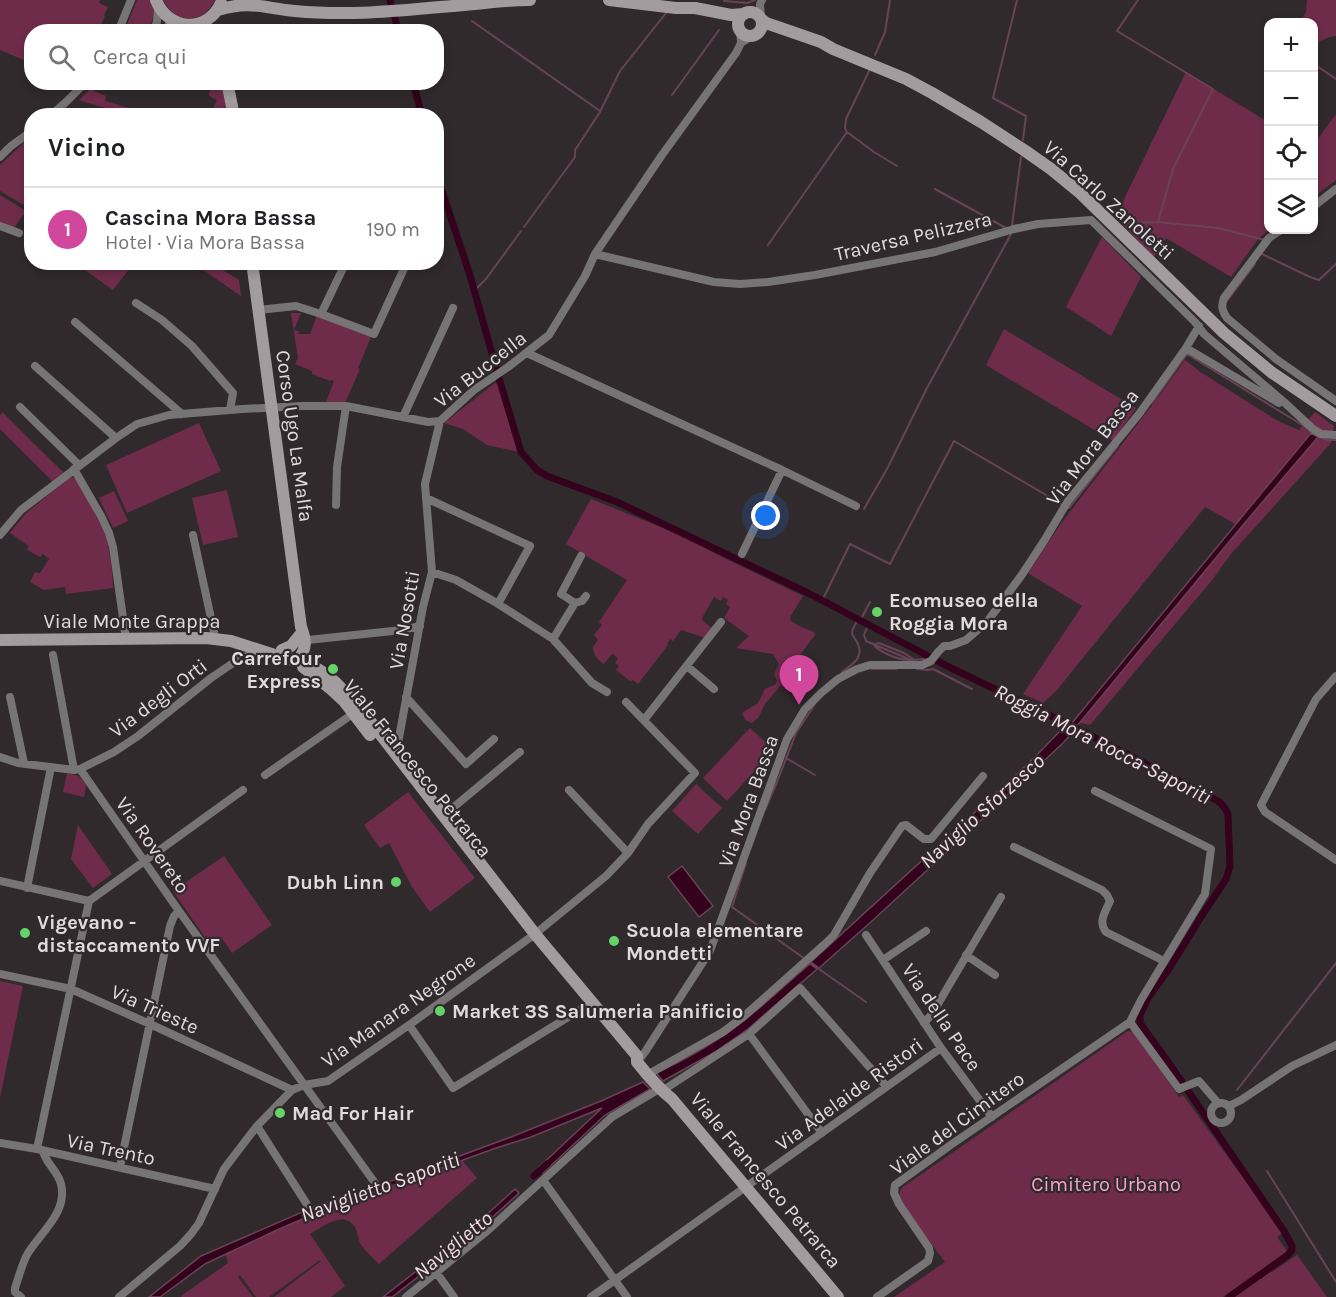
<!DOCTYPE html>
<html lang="it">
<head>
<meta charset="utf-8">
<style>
  :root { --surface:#fff; --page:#f6f6f6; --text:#202124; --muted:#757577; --line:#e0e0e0; --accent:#d93025 }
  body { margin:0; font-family:Karla,sans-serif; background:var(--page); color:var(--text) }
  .controls { position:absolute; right:18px; top:18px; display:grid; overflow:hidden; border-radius:12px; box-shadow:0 3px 9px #0003 }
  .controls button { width:54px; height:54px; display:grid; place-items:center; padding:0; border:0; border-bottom:2px solid var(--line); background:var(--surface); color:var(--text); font:30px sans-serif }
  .you { position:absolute; left:766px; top:516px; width:21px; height:21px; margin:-15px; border:4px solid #fff; border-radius:50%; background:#1a73e8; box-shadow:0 0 0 9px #1a73e833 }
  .badge { display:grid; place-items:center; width:39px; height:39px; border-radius:50%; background:var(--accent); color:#fff; font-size:20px; font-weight:700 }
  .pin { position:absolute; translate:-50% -50px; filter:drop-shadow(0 2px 3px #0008) }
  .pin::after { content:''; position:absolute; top:32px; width:21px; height:18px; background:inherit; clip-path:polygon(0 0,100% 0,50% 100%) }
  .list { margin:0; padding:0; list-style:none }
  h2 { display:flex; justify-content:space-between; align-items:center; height:78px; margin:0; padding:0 24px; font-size:26px }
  h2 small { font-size:20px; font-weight:400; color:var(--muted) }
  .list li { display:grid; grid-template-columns:39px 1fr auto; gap:18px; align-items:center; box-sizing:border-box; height:84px; padding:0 24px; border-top:2px solid var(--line) }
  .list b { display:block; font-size:22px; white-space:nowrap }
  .list p { margin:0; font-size:20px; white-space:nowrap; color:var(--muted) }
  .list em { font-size:20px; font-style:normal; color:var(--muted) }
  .icon { flex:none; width:33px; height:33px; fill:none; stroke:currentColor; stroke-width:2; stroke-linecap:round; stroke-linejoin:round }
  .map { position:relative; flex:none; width:1336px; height:1297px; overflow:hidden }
  .search { position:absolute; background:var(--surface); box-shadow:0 3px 9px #0003; left:24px; top:24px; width:420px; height:66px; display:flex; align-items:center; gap:15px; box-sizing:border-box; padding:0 21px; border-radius:24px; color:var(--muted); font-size:22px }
  .panel { position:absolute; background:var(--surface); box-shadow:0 3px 9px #0003; left:24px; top:108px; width:420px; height:162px; border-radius:24px }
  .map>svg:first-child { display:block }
  .green { fill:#6e2c4a }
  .water { fill:#34021c; stroke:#684356; stroke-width:1.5 }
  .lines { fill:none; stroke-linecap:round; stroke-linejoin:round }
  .stream { stroke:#684356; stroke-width:2 }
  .canal { stroke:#34021c; stroke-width:7 }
  .street { stroke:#777475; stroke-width:8 }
  .secondary { stroke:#a29c9e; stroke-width:12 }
  .poi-dot { fill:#64d468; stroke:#312a2c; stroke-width:2 }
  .labels { text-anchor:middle; stroke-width:4.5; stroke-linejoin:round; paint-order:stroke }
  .street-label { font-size:20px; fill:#e0dcdd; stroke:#312a2c }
  .poi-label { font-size:20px; font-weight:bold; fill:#e0dcdd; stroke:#312a2c; text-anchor:start }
  .park-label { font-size:20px; fill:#f6a2c4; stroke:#312a2c }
  .water-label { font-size:21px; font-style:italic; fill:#f3dde5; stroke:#312a2c }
</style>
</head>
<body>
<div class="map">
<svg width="1336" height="1297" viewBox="0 0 1336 1297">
  <rect width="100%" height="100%" fill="#312a2c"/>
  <!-- green -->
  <path class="green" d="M0,0H100L99,3L108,7L104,15L105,16L98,31L32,32L31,63L0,50Z
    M137,0H152C155,12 153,20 149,31L124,32Z
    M163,0H215C203,25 175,24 163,0Z
    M1307,0H1336V36L1329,37L1314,44V22H1300L1306,12Z
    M1186,72L1268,122L1269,230L1258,239L1231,277L1166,238L1154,257L1122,224L1121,207L1126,195Z
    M211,83H221L228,115H210L217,100L208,95L212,87Z
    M90,89L106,96L105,101L154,115H127L79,100Z
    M1336,114V180L1314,197V144Z
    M28,139L32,141L31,205L22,204L0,191V165Z
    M0,195L26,211L14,228L0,223Z
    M1102,237L1141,277L1111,336L1066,307Z
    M132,263L133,264L113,290L75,263Z
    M193,263H212L239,280L241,296Z
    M291,313H301L294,330L299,331L298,334H310L317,315L371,337L358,368L360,369L345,403L326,402L334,381L331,380L330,381L312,374V371L295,364L298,358Z
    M1004,329L1136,408L1113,441L986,365Z
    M1185,360L1202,373L1278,421L1299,430L1315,412L1334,426L1331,443L1230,555L1213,579L1090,725L1080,723L1240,529L1232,522L1205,507L1057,690L1043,703L1023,694L1082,606L1028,573L1060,525L1165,388Z
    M495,383L498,384L519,452L487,445L463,429L444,423Z
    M3,412L6,416L64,473L52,481L0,429V415Z
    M199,423L221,471L127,513L106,465Z
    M72,477L79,482L107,537L112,571L113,588L66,594L65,587L44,590L30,582L35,572L40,573L49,559L43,554L40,557L27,550L29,546L10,533L25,514L68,479Z
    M227,490L238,537L203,545L192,498Z
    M114,491L128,521L113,528L99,498Z
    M591,499L683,536L718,555L803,596L790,617L791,621L801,627L814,632L815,635C804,650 787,665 805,680L804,681L799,679C794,681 793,686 789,687C786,688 783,686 780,686L765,704L758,718L752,723L745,720L742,713L758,703L765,689L775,685L777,681L774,674L779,664L773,654L736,648L749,636L724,618L730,607L726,604L728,600L723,597L721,601L714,597L702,618L703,621L712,628L706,638L681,630L673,641L670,639L667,644L668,645L638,684L633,680L630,681L616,670L619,666L615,663L618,658L612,654L604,664C596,658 594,657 593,647L598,640L594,635L602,625L599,622L627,580L566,544Z
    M750,728L774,750L727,801L703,778Z
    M67,773L79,776L86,785L84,797L63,792Z
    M696,784L722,808L698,834L672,811Z
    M408,792L475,878L430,912L412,887L389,843L380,848L364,825Z
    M78,825L112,874L93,888L71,859Z
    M224,856L272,925L232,953L221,937L210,945L173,891Z
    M0,981L23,986L0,1098Z
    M1128,1031L1134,1032L1136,1035L1179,1097L1183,1095L1283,1233L1277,1237L1287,1251L1268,1265L1272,1272L1297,1255L1327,1297H1233L1266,1274L1263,1269L1223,1297H894L945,1262L903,1206C900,1198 897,1193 903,1187Z
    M462,1160L477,1178L379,1264C373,1258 364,1250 360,1243C358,1238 358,1233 356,1229C345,1209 324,1226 310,1234L345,1286L331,1297H274L321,1261L320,1260L269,1297H256L240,1275L238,1277L253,1297H182L181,1296L228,1263L225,1253L314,1214Z"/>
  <!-- water -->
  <path class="water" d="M1311,433L1318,437L1243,525L1077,726L1072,723Z
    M1067,727L1074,731L1062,744L962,838L872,921L819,968L811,962L1032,760L1061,730Z
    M682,866L713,906L699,917L668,877Z
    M810,964L817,969L748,1029L715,1052L663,1081L656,1073C687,1059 717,1042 743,1021C767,1003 788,982 810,964Z
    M643,1082L650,1089L605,1115L543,1173L538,1168L602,1108L531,1137L496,1148L314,1214L277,1230L205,1264L160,1297H149L201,1256L316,1206L397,1179L511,1137L601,1101Z
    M515,1189L519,1193L477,1231L392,1297H383L473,1227Z"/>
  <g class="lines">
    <!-- stream -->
    <path class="stream" d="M1017,0L993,98L1026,116L1023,140
      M1138,0L1117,31L1213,89L1173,169L1158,222
      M724,1L747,3L755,0
      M472,21L600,111
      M875,55L885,32L890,0
      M1314,64L1336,79
      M869,71L846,119L845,128L847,132L874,152L897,166
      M672,95L719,30
      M935,189L1006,228
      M1126,223L1158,222L1218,228L1265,240
      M1012,226L1021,157
      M524,227L575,157V150L600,112L620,71L666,13
      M768,245L847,132
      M1262,254L1310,277L1319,280L1336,264
      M474,291L486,279L521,231
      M1227,301L1255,264
      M1152,403L1187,354L1307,428
      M1322,438L1327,440H1336
      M1068,508H1069L1118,446
      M864,509L888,467L927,388L1011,234
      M822,601L850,544L890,564L954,441L1063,505
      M860,621L870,602
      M868,625L864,635L866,641L911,660L926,659
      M874,645L879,643L904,653L913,659
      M874,645C881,653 899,660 909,660
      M872,669H896
      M917,669L928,670L933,669L972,689
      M841,675L842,672C853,664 865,657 857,642C855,638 853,638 852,633C852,628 856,624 858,620
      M786,758L815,775
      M765,810L777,782L796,733L815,704
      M746,863L732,907L805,959
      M809,962L866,1002
      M1237,1090L1336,963
      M1267,1171L1336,1282"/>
    <!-- canal -->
    <path class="canal" d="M390,0L391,5
      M395,18L398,32
      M413,82L422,116
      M436,173L469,272L497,371
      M499,378L521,452L537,470L547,476L617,502L808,593L951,668L1070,725L1218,801C1223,805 1226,808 1228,815L1230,866L1226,879L1201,917L1169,969L1148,998L1140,1015V1023L1169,1063L1284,1231L1292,1246V1250L1288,1255L1229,1297
      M534,1176L547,1164"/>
    <!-- street -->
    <path class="street" d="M761,18L760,4L762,0
      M740,30L741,43
      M118,32L131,0
      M154,32L157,21L158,6
      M159,32L170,25L179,23
      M50,116L66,102L86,82
      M0,157L11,146L32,131
      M1314,206L1336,189
      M0,226L19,233
      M1281,230L1269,238L1224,298C1221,306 1222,311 1227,318L1276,359L1336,401
      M595,254L714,282L740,284L768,282L815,275L935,252L1014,229L1038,224L1091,220L1195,322L1204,334L1284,402L1313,429L1321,434L1336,435
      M136,303L162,320L192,346L233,393L230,410
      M258,310L296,306L321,314L374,334L407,262
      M321,314L346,262
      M75,322L182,414
      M1186,348L1279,403
      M527,353L782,470L856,506
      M35,366L116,438
      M508,367L549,335L585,276L595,254L662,155L736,53L741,43L752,36
      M20,407L79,465
      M403,417L453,308
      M74,469L101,516L109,533L113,547L125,632
      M426,498L530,546L498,604
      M336,505L337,467L346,406
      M0,535L21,510L116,438L137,424L169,415L242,409L302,406H346L428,422L440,421L474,390L508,367
      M193,535L214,632
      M742,554L782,470
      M432,572L456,580L495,602L553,639L592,683L607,692
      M575,603L582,601L586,596
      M553,639L575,603L561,594L581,556
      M308,640L402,630L420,626
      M53,655L74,770
      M687,666L714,689
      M1336,676L1316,699L1261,805L1265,812L1336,860
      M10,697L24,763
      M406,697L466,764L494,739
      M644,720L721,622
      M396,754L423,607L432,572L425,484L440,421
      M0,757L18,763L74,770L80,769L114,752L138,736L211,678L236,661L259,650
      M80,769L179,911L375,1183
      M265,775L354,713
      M569,790L628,853
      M1095,791L1211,849L1205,894L1141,1000L1130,1022
      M443,816L520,752
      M1014,847L1102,890L1107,895L1110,901C1105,912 1098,922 1106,932L1164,961
      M0,881L89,901
      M27,888L51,767
      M866,935L941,1048L992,1117
      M966,955L995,975
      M883,960L926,931
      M0,974L71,989L150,1024L292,1090
      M1130,1022L1179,1089L1199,1081L1218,1103
      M924,1023L932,1014L1001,897
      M409,1025L453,1088L591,1003
      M749,1034L822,1133
      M637,1062L645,1052L710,951L787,739L805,709L821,693L838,679L857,669L870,665H922L931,661L938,652L944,646H950L966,640L987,622L1021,576L1044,541L1068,501L1139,414L1186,348L1199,326
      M647,1075L723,1032L743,1017L826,943L834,935L870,873L902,826L906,825L924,839H931L983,776
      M662,1091L749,1034L800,988L886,1086
      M1211 1113a10 10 0 1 1 20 0a10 10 0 1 1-20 0Z
      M1229,1106L1241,1100L1292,1066L1336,1045
      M257,1126L308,1206
      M0,1143L37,1149L215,1189
      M37,1149L89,901L243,790
      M120,1167L170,926L174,916L179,911
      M543,1180L627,1297
      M436,1272L454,1297
      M21,1297L15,1292V1288C19,1277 22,1263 28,1253C41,1232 68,1212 61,1184C58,1171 46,1164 43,1151
      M119,1297L180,1246L191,1234L199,1223L224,1169L257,1126L292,1090L304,1085L328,1081L409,1025L535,934L606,876L628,853L648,824L695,773L626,702
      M406,1297L486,1232L612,1117L659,1089
      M591,1297L941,1048
      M877,1297L928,1261L930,1253L929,1248L899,1204L894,1193L895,1185L952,1144L1130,1022"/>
    <!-- secondary -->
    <path class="secondary" d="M156,0C168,31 207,34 221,3
      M609,0L676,8H695L731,15L744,14
      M218,10C250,0 263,8 295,11C355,17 415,9 475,4C493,2 512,0 530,0
      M738 24a12 12 0 1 1 24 0a12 12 0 1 1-24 0Z
      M761,19L766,23L821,42L833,49L906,79L932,93L981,122L1024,150L1051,169L1079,192L1224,333L1271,372L1336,416
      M227,82L234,116
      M252,262L301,627C306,640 307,649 298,660
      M0,640L206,638L231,641L287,659L298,660L308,663L321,671L335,682L360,708L535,934L637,1056V1062C648,1076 658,1088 672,1099L838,1297
      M282,650L291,646L300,635
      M303,667L331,689L344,701L370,735"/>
  </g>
  <!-- markers -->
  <g class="poi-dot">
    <circle cx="877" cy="612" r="6"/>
    <circle cx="333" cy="669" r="6"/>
    <circle cx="396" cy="882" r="6"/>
    <circle cx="25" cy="933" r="6"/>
    <circle cx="614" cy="941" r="6"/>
    <circle cx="440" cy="1011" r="6"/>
    <circle cx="280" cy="1113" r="6"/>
  </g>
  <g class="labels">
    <!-- street labels -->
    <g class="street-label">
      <text transform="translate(1109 200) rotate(42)" y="7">Via Carlo Zanoletti</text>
      <text transform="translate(913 236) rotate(-13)" y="7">Traversa Pelizzera</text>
      <text transform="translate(480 369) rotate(-38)" y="7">Via Buccella</text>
      <text transform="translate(295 436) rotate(82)" y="7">Corso Ugo La Malfa</text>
      <text transform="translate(1092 447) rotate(-53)" y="7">Via Mora Bassa</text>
      <text transform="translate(404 620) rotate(-80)" y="7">Via Nosotti</text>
      <text x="132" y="628">Viale Monte Grappa</text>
      <text transform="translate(158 698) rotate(-37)" y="7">Via degli Orti</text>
      <text transform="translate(418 768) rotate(51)" y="7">Viale Francesco Petrarca</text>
      <text transform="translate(748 801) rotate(-70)" y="7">Via Mora Bassa</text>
      <text transform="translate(153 845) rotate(55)" y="7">Via Rovereto</text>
      <text transform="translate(155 1009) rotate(24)" y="7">Via Trieste</text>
      <text transform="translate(398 1010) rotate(-35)" y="7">Via Manara Negrone</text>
      <text transform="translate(942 1017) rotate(56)" y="7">Via della Pace</text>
      <text transform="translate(849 1094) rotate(-36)" y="7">Via Adelaide Ristori</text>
      <text transform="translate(957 1123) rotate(-36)" y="7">Viale del Cimitero</text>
      <text transform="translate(111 1149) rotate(12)" y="7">Via Trento</text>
      <text transform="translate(766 1180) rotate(50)" y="7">Viale Francesco Petrarca</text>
    </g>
    <!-- poi labels -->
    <g class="poi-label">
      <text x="889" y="607">Ecomuseo della<tspan x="889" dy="23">Roggia Mora</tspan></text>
      <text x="321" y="665" text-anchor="end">Carrefour<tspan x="321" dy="23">Express</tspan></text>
      <text x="384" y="889" text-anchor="end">Dubh Linn</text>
      <text x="37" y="929">Vigevano -<tspan x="37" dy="23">distaccamento VVF</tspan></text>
      <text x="626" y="937">Scuola elementare<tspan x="626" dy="23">Mondetti</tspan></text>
      <text x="452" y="1018">Market 3S Salumeria Panificio</text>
      <text x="292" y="1120">Mad For Hair</text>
    </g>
    <!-- park labels -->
    <g class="park-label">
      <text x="1106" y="1191">Cimitero Urbano</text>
    </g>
    <!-- water labels -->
    <g class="water-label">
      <text transform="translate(1103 744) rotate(27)" y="7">Roggia Mora Rocca-Saporiti</text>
      <text transform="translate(982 811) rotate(-42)" y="7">Naviglio Sforzesco</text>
      <text transform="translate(380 1187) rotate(-20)" y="7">Naviglietto Saporiti</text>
      <text transform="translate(453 1245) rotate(-39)" y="7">Naviglietto</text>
    </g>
  </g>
</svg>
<div class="controls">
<button>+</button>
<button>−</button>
<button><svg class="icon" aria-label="locate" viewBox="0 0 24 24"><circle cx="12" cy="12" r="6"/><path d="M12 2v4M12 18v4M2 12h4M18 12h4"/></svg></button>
<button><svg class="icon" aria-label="layers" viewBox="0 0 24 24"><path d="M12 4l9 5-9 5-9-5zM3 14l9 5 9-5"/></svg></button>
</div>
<div class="you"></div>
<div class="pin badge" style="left:799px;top:705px;background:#d1479c">1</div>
<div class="search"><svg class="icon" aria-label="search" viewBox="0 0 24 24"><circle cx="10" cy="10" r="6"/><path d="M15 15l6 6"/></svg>Cerca qui</div>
<section class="panel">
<h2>Vicino<small></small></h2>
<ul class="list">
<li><span class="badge" style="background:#d1479c">1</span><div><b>Cascina Mora Bassa</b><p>Hotel · Via Mora Bassa</p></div><em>190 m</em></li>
</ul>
</section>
</div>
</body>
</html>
